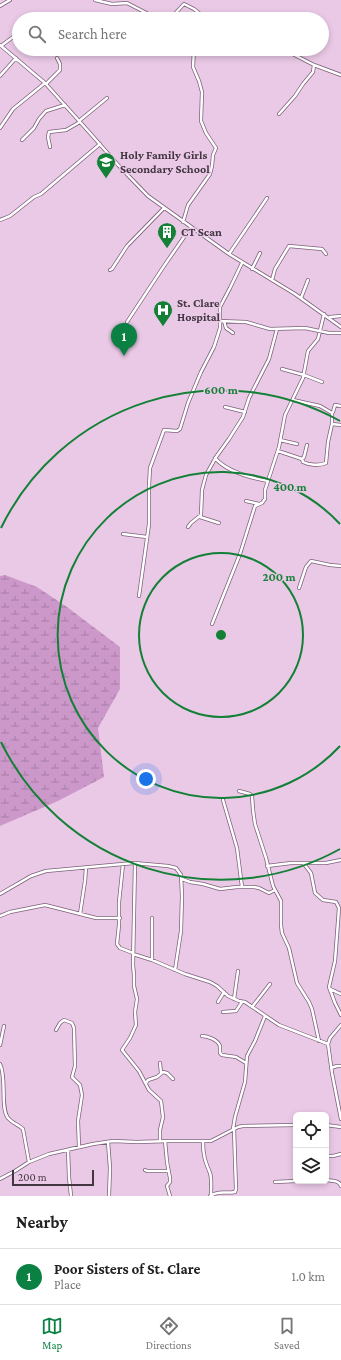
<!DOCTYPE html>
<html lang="en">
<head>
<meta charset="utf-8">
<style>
  :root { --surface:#fff; --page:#f6f6f6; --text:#222; --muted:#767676; --line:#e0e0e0; --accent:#0b8043 }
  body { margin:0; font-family:"Crimson Pro",serif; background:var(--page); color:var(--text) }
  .controls { position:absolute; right:12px; bottom:12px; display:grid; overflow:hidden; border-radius:6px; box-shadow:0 2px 6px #0003 }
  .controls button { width:36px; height:36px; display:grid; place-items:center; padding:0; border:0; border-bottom:1px solid var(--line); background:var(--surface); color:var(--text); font:20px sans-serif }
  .scale { position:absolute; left:12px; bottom:10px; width:82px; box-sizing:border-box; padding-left:4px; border:2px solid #423641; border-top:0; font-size:11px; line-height:14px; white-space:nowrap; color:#423641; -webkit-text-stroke:3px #eac9e7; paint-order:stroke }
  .you { position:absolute; left:146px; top:779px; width:14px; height:14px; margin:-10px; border:3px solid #fff; border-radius:50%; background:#1a73e8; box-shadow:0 0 0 6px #1a73e833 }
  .badge { display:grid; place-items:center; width:26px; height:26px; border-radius:50%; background:var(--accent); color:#fff; font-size:13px; font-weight:700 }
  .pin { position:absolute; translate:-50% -33px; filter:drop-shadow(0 1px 2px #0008) }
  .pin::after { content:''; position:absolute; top:21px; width:14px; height:12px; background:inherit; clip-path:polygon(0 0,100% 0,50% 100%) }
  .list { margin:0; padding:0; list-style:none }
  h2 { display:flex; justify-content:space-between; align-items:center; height:52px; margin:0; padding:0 16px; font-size:17px }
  h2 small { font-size:13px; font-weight:400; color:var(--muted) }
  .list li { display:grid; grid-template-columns:26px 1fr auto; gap:12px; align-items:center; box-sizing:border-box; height:56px; padding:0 16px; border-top:1px solid var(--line) }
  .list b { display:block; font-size:15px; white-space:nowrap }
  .list p { margin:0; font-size:13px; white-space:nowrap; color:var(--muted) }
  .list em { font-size:13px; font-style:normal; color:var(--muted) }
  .icon { flex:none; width:22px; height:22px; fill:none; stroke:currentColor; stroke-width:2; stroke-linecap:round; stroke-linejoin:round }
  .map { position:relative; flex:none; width:341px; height:1196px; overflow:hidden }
  .search { position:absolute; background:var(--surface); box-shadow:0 2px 6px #0003; left:12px; right:12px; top:12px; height:44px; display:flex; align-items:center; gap:10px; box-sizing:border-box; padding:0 14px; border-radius:22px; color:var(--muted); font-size:15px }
  .sheet { height:108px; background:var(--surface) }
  nav { display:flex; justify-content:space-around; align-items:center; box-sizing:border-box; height:56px; border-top:1px solid var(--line); background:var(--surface); font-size:11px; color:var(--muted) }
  nav a { display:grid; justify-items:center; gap:2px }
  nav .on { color:var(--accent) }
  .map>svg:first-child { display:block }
  .wetland { fill:url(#wetland-marsh) }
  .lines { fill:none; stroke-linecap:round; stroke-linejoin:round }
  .street-casing { stroke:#7c607a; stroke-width:4 }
  .street { stroke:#fff; stroke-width:2.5 }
  .ring { fill:none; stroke:#138036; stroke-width:2 }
  .labels { text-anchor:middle; stroke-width:3; stroke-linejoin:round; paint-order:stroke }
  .poi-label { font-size:12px; font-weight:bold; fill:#423641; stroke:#eac9e7; text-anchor:start }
  .centre { fill:#138036; stroke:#eac9e7; stroke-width:2 }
  .ring-label { font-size:12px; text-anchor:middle; font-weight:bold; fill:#138036; stroke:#eac9e7; stroke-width:3; stroke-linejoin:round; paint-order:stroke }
</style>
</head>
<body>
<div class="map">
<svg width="341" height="1196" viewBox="0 0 341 1196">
  <defs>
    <pattern id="wetland-marsh" width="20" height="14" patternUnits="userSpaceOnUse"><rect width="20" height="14" fill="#cc98ca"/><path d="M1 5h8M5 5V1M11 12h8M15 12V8" fill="none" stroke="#a77da6"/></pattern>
  </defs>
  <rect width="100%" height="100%" fill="#eac9e7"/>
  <!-- wetland -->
  <path class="wetland" d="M5,575L37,587L67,607L120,647V689L98,728L104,777L58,801L0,826V576Z"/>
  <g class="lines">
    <!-- street casing -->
    <g class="street-casing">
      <path id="street" d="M95,0L112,4L127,3L158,19
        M0,6L10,0
        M170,19L184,4L194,9L199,13
        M0,45L45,83L89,132L119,166L148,196L229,254L295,294L341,327
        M1,46L13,37
        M283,49L314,65L341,75
        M0,76L16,58
        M46,84L60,70V64L57,58
        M279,114L295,96L303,84L313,72L314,65
        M79,121L107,98
        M0,128L13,109L45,83
        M22,140L34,128L39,119L46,111L65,105
        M50,147L48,137L49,132L66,130L80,122
        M0,220L10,216L34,197L41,194L100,144
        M183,222L188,205L210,174L212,166L213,155L216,148L206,133L201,121L202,92L199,81L193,67L194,49
        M229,254L267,198
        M252,269L260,253
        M110,270L112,269L127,246L164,208
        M272,280L275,269L289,246L322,249L326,254
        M301,298L308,280
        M330,318V317L341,316
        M220,321L246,322L270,329L305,328L329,333H341
        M224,321L226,328L233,333
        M127,322L164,266L191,227
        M282,369L304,375L322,382
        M293,400L320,406L332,413V424L341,425
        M225,407L245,412
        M333,412L335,405L341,406
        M280,440L297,444
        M278,451L302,459L304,457L307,445
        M215,458C226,471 251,478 268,481
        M302,459L303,462C309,465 319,466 326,463L328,442L332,424
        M246,501L259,504
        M200,517L219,523
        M188,527L191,523L201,515L202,490L206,475L216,457L229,439L243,417L249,398L269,359L277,329
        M123,534L147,537
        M299,588L306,567L311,561L330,565L341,566
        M139,596L149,524V486L150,468L164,430L177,431L180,429L188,403L201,372L214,347L220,328V307L230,288L242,263
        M212,624L240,554L255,506L262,503L265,499V490L279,447L285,415L303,378L308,351L318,339L324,314
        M239,791L250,794L252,796L253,810L255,824L266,858L273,886L281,901V925L282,933L289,948L297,983L309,1002L312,1009L319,1041
        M223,800L237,848L242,887
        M135,863L133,965L134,975V986L137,999L135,1012L136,1025L130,1038L122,1050L139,1071L149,1090L161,1101L163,1117L160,1130V1141
        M123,864L119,902V925L117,944L120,948L133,953
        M304,864L311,873L315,893L323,900L336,902L339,908L335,961L329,987L335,1003L341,1015
        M267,866L291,863H326L341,860
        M182,879L190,882L203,884L220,889L237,887H254L259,888L269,893L275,890
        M0,894L31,876L46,871L134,863L168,866L176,868L181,875L182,896L181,931L175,970
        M80,914L85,881L86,868
        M0,916L10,912L45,905L96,918H120
        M133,954L152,960L185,974L210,982L217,986L228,996L239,1001L245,1002L279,1025L328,1044
        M152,960V918
        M330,989L341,994
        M234,999L238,971
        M218,1002L224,992
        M252,1007L270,984
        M223,1012L236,1011L242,1002
        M341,1025L330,1038L328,1044L332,1073L341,1119
        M56,1030L60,1023L64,1020L72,1023L74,1028L75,1066L72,1077L80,1085L82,1095L78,1121L79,1147
        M202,1036C208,1036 218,1040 220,1046C220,1048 220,1051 220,1053L222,1055L236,1057L246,1063
        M0,1045L4,1026
        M160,1063L161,1073
        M0,1064C7,1078 0,1108 8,1118C12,1123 19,1125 23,1129L29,1162
        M331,1068L337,1066H341
        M146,1083L148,1080L157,1077L163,1072L167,1073L173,1079
        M326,1125L341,1127
        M233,1129L235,1117L245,1082L247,1056L255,1041L265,1016
        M165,1141L167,1162L170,1178V1182L167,1186L170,1196
        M108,1142L110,1168L109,1196
        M203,1142C203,1155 205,1161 210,1173C212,1179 211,1189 211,1195
        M68,1150L69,1177L71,1196
        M326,1156H333L341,1154
        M145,1170L147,1171H168
        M0,1179L15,1171L29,1162L49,1154L93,1144L113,1141L137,1142L170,1141H211L238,1127L243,1126L296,1125
        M326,1180C332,1181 339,1180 341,1186
        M275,1182L296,1181
        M210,1196C219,1190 225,1194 235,1192L236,1189L234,1129"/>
    </g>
    <!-- street -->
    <use href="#street" class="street"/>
  </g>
  <!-- distance rings -->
  <g class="ring">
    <circle cx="221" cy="635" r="82"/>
    <path d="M340 746A163 163 0 1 1 340 524"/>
    <path d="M340 849A245 245 0 0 1 1 742M1 528A245 245 0 0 1 340 421"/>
  </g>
  <!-- icons -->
  <defs>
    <g id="school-pin" transform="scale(1)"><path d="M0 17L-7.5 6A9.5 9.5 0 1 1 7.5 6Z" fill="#138036" stroke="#eac9e7"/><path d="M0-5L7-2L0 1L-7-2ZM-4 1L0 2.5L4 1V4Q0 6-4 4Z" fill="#fff"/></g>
    <g id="building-pin" transform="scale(1)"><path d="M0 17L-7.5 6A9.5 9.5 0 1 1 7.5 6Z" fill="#138036" stroke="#eac9e7"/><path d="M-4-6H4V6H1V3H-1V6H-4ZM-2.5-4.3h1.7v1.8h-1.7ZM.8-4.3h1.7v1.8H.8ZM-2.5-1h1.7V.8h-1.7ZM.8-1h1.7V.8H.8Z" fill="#fff"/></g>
    <g id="hospital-pin" transform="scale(1)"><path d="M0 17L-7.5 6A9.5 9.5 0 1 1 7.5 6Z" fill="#138036" stroke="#eac9e7"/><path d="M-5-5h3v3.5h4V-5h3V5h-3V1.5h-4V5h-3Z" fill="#fff"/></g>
  </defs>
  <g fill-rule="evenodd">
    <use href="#school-pin" x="106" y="162"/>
    <use href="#building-pin" x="167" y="232"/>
    <use href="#hospital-pin" x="163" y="310"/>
  </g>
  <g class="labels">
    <!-- poi labels -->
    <g class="poi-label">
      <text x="120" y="159">Holy Family Girls<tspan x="120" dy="14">Secondary School</tspan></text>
      <text x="181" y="236">CT Scan</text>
      <text x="177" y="307">St. Clare<tspan x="177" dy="14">Hospital</tspan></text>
    </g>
  </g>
  <circle cx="221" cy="635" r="6" class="centre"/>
  <g class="ring-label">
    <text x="221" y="394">600 m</text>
    <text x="290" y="491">400 m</text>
    <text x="279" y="581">200 m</text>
  </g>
</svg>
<div class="controls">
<button><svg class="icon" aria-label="locate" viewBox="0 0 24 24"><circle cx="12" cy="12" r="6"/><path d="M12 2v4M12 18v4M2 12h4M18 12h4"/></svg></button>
<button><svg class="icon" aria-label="layers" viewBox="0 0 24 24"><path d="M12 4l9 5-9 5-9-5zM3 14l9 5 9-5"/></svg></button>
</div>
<div class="scale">200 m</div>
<div class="you"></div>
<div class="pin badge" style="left:124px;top:356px">1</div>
<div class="search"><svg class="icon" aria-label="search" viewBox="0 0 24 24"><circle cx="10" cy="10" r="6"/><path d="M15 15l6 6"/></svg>Search here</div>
</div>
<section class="sheet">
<h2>Nearby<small></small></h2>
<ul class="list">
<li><span class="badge">1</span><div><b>Poor Sisters of St. Clare</b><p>Place</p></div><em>1.0 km</em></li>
</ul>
</section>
<nav>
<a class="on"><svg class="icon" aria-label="map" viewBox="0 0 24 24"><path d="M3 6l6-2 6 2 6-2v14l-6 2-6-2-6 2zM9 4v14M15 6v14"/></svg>Map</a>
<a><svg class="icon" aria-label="directions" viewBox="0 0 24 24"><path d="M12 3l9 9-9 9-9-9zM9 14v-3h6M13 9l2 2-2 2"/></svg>Directions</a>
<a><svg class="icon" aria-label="saved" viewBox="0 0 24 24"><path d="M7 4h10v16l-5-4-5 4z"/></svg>Saved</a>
</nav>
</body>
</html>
